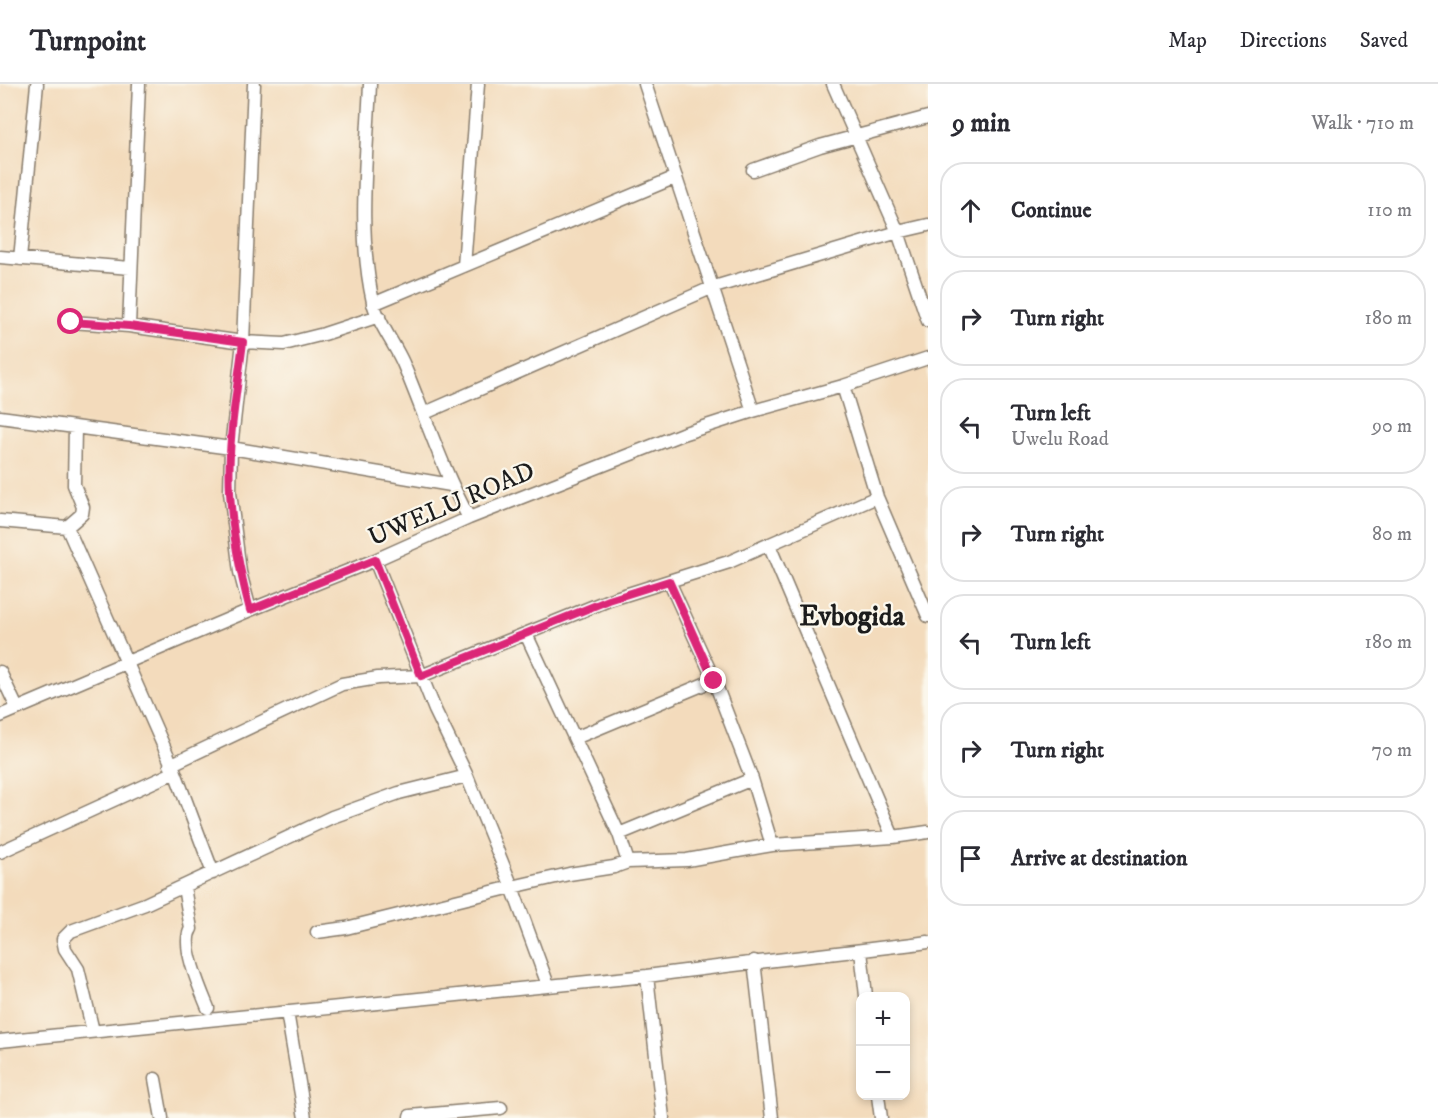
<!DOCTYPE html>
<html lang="en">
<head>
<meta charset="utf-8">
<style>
  :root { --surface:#fff; --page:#f2f2f3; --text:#2b2b33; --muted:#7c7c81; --line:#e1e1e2 }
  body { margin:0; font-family:"IM FELL DW Pica",serif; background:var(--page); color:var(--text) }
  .controls { position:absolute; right:18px; bottom:18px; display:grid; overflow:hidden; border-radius:12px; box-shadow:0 3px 9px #0003 }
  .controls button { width:54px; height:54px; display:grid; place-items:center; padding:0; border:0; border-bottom:2px solid var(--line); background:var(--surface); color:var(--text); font:30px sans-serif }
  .stop { position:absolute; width:18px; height:18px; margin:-14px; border:4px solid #db2777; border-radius:50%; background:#fff }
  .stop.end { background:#db2777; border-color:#fff; box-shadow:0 2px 6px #0008 }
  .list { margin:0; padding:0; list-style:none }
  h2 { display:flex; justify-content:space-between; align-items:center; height:78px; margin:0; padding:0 24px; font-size:26px }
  h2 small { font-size:20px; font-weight:400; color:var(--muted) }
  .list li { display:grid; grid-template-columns:39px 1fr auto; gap:18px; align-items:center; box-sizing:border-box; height:96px; margin:0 12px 12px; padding:0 12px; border:2px solid var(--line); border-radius:24px }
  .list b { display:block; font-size:22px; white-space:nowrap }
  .list p { margin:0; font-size:20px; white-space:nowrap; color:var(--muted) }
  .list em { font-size:20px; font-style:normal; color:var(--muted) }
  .icon { flex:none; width:33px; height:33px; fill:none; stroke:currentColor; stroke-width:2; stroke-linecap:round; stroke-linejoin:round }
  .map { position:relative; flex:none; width:928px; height:1034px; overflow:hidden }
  header { display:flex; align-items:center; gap:36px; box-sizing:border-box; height:84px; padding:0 30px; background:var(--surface); border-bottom:2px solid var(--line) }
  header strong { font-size:28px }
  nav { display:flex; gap:33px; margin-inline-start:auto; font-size:21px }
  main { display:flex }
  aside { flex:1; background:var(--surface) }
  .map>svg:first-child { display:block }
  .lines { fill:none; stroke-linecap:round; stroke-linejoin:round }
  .minor-casing { stroke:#887c6c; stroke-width:15 }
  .minor { stroke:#fff; stroke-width:12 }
  .route { stroke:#db2777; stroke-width:8 }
  .labels { text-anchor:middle; stroke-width:4.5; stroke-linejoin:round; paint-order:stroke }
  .street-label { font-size:26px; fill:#1c1c1c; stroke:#fbf7ec }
  .quarter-label { font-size:28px; font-weight:bold; fill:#1c1c1c; stroke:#fbf7ec }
</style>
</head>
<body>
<header>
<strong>Turnpoint</strong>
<nav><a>Map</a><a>Directions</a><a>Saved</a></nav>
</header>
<main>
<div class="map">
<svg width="928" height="1034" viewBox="0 0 928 1034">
  <rect width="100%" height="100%" fill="#fbf7ec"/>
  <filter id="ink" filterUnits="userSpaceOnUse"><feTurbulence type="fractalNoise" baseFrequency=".0167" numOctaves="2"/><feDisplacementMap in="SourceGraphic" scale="12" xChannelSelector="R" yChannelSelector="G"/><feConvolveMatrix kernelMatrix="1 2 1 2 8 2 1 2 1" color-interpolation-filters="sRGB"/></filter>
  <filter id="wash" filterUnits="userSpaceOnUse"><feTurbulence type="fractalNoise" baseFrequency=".008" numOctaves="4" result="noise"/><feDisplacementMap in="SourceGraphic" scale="24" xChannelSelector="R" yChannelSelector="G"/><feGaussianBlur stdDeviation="1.35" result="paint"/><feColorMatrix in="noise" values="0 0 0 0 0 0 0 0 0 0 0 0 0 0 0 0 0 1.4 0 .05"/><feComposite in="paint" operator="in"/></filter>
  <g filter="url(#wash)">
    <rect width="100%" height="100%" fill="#f3dbbc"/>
  </g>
  <g filter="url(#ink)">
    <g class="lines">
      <!-- minor casing -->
      <g class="minor-casing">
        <path id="minor" d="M370,0C367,72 357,147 373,218C378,239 394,259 403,279C425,331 442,385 469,434
          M645,0L753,327
          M833,0L898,148L928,237
          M753,86L820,62L928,33
          M0,173L130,184
          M20,175L37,0
          M464,182L478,0
          M373,220L676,93
          M71,238L129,242L243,258L284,260L324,250L379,232
          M129,242L139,0
          M843,302L877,413L928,532
          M425,329L711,204L898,148L928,141
          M0,333L231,364L451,401
          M0,437L67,443L175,688L213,789
          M67,443L82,430L83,423L74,401L75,343
          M769,461L893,753
          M375,476L435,626L467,692L512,803L548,901
          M669,497L714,596L752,695L772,761
          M250,526L240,488L230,408L231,364L243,258L254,0
          M526,550L619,750L628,778
          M0,588L17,624
          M0,632L250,526L375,476L469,434L682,350L753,327L843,302L928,274
          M575,654L714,596
          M170,681L342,600L378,594L421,592L609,516L729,478L877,413
          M619,750L752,695
          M0,768L175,688
          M184,803L191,845C180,860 201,907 208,924
          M317,848L346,844L512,803L569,790L614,783L628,778L687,776L772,761L893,753L928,748
          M861,867L866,912
          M754,877L772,1034
          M647,892L663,1034
          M287,928L305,1034
          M93,947L78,885L65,865L63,855L71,847L145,820L332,733L399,709L467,692
          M0,957L647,892C741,879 835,870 928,858
          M155,995L162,1034
          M878,1012L881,1034
          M410,1034V1032L501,1024"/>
      </g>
      <!-- minor -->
      <use href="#minor" class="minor"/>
    </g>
  </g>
  <g class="lines" filter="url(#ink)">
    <!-- route -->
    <path class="route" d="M71,238L129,242L243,258C237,307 227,359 230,408C232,448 240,488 250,526L375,476L421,592L609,516L669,497L714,597"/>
  </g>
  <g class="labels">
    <!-- street labels -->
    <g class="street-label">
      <text transform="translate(451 419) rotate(-23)" y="9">UWELU ROAD</text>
    </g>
    <!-- quarter labels -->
    <g class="quarter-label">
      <text x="852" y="541">Evbogida</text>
    </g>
  </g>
</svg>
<div class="controls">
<button>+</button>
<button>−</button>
</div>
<div class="stop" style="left:71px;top:238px"></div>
<div class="stop end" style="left:714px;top:597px"></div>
</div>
<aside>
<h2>9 min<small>Walk · 710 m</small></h2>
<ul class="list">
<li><svg class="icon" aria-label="ahead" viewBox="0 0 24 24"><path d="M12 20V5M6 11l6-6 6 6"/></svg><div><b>Continue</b></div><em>110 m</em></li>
<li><svg class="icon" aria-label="right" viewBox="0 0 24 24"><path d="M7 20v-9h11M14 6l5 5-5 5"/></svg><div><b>Turn right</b></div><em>180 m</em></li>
<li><svg class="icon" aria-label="left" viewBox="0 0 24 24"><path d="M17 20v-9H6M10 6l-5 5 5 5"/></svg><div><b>Turn left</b><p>Uwelu Road</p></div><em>90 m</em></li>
<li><svg class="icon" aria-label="right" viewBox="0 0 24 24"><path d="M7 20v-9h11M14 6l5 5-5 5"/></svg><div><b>Turn right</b></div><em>80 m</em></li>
<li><svg class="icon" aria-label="left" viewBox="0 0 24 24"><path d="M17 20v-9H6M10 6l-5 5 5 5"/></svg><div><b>Turn left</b></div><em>180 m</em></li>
<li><svg class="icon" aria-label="right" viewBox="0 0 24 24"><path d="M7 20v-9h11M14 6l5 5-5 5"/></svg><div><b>Turn right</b></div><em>70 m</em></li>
<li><svg class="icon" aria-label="arrive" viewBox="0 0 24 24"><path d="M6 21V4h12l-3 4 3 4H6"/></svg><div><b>Arrive at destination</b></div></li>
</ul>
</aside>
</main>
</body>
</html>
